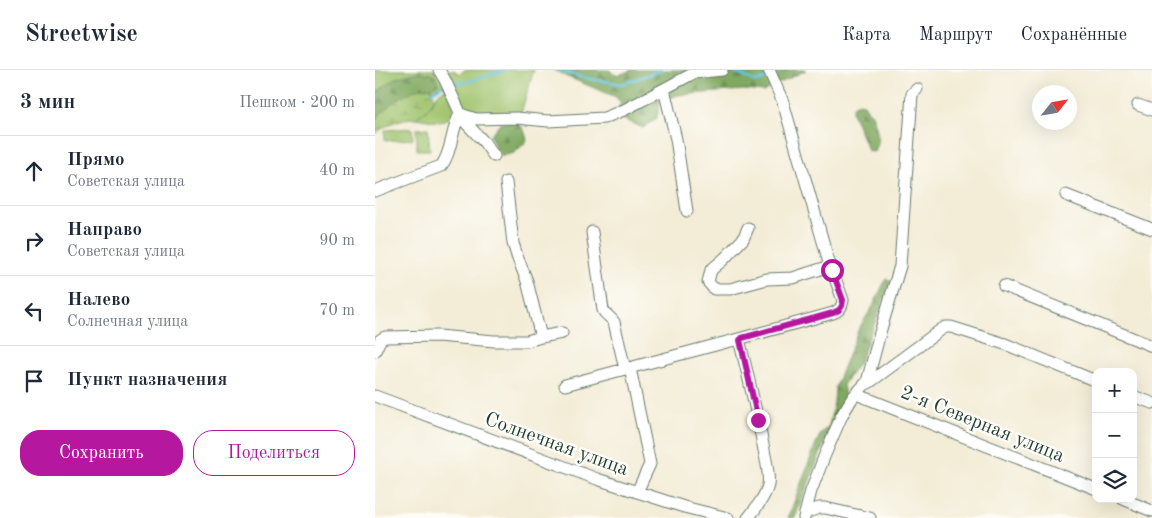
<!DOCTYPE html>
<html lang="ru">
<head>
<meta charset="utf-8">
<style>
  :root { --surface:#fff; --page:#f2f2f3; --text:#1f2937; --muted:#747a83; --line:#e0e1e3; --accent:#b5179e }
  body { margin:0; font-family:"Old Standard TT",serif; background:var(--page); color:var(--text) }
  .controls { position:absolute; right:15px; bottom:15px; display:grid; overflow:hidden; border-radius:10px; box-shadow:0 5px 20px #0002 }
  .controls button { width:45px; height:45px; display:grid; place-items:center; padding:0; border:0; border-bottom:1px solid var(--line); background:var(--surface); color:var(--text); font:25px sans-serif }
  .compass { position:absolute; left:657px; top:15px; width:45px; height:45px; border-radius:50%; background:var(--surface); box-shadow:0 5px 20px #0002; rotate:59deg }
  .stop { position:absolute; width:15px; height:15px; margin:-11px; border:4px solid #b5179e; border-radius:50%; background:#fff }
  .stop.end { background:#b5179e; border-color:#fff; box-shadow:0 1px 5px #0008 }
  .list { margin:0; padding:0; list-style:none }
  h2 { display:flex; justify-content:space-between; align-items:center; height:65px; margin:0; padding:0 20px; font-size:21px }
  h2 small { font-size:16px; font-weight:400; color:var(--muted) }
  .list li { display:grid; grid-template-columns:32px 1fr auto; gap:15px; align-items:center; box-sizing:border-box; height:70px; padding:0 20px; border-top:1px solid var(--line) }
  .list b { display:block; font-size:19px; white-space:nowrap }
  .list p { margin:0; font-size:16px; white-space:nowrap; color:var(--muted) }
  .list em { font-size:16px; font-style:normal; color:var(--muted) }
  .actions { display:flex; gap:10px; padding:15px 20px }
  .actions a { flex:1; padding:11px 0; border:1px solid var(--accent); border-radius:20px; text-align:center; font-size:18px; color:var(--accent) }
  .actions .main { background:var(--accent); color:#fff }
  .icon { flex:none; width:28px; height:28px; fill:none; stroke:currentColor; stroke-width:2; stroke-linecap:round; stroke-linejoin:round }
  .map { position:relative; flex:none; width:777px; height:448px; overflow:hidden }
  header { display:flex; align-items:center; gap:30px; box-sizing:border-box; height:70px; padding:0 25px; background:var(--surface); border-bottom:1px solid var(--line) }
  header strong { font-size:24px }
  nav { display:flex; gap:28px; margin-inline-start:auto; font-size:18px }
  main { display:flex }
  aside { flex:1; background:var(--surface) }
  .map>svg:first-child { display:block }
  .grass { fill:#a0c36d; stroke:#608050 }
  .forest { fill:url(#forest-firs); stroke:#50734a }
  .wetland { fill:url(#wetland-marsh); stroke:#608050 }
  .park { fill:url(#park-crowns); stroke:#608050 }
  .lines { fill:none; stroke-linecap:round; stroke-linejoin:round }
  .stream { stroke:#63c5e1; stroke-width:2.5 }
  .minor-casing { stroke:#697a6d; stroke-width:13 }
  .minor { stroke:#fff; stroke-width:11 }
  .route { stroke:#b5179e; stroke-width:6 }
  .labels { text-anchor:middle; stroke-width:5; stroke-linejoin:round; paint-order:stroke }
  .street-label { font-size:20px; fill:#1f3d34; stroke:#fdfcf7 }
</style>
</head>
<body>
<header>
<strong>Streetwise</strong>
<nav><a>Карта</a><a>Маршрут</a><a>Сохранённые</a></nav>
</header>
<main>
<aside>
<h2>3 мин<small>Пешком · 200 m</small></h2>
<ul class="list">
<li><svg class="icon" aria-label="ahead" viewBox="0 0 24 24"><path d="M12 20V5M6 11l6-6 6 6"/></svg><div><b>Прямо</b><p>Советская улица</p></div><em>40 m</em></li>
<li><svg class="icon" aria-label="right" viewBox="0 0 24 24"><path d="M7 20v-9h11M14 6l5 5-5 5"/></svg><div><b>Направо</b><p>Советская улица</p></div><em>90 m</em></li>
<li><svg class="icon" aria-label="left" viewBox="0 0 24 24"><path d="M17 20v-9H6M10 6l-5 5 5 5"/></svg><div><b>Налево</b><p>Солнечная улица</p></div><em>70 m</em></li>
<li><svg class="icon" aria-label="arrive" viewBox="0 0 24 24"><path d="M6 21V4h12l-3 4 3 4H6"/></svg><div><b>Пункт назначения</b></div></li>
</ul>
<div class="actions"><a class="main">Сохранить</a><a>Поделиться</a></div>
</aside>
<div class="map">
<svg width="777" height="448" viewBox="0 0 777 448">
  <defs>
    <pattern id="forest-firs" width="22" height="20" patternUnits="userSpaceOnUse" patternTransform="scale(1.25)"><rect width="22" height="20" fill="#80a960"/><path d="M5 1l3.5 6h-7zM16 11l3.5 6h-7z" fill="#688b50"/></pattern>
    <pattern id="wetland-marsh" width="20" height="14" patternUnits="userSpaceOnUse" patternTransform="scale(1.25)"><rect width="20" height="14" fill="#a0c36d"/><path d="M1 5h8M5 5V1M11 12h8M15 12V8" fill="none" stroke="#82a05a"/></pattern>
    <pattern id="park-crowns" width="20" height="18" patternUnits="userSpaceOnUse" patternTransform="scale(1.25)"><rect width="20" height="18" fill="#a0c36d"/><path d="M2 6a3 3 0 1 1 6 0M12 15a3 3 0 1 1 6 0" fill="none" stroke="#82a05a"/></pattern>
  </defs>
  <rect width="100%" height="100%" fill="#fdfcf7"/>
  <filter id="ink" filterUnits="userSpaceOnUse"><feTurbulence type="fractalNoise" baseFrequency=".02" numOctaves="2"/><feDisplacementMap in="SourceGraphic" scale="10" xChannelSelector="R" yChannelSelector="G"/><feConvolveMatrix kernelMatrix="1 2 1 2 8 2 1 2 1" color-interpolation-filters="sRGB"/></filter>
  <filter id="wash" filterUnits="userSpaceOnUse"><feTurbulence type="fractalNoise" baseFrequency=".0096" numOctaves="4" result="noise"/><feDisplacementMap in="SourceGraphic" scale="20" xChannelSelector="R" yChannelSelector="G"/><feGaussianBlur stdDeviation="1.12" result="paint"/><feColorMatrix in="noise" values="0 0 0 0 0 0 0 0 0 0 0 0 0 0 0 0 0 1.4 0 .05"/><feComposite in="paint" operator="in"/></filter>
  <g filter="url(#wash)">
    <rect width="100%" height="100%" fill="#f3ecd6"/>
    <!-- grass -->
    <path class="grass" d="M0,0H59L69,14L56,20V18L64,13L6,19L0,24Z
      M69,0H79L84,4L90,0H159L145,46C130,46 104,49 92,41C82,34 74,11 69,0Z
      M71,19L79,37L75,48L64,52L41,48C45,45 50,41 54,37C60,29 61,22 71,19Z
      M37,58L38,69L10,71V60Z"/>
    <!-- forest -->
    <path class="forest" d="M179,0H235L238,4L244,5L256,0H431L388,22L369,20L303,25L285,32L282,48L268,58L244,47L239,43L246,33L241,27L190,6Z
      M44,2L59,5L64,13L56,18H46L5,44L0,50V24L20,8Z
      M484,33L489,34L494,42L497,44C501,56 507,71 499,82L493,81L477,42C477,36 478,35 484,33Z
      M140,52C149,57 150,61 152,71L139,83L127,86L121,79L115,65L125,53Z
      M511,209L516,211L485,291L468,315L470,326L459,349L420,448H413L441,373L446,363L454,355L459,332L460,317L484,258L497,238Z"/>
    <!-- wetland -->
    <path class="wetland" d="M46,18H56C57,21 58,24 59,26C60,35 47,43 41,48C25,48 12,54 0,64V50C14,34 26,24 46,18Z"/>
    <!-- park -->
    <path class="park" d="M53,58L55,80H42L41,59Z"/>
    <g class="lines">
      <!-- stream -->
      <path class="stream" d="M180,0L210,8L247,14L287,0
        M356,1L382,12L394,7
        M400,4L406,0
        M77,13L92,12L131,0
        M57,22L69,15"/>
    </g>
  </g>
  <g filter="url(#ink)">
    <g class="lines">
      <!-- minor casing -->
      <g class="minor-casing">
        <path id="minor" d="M64,0L70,10L89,51L109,72L119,86
          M289,19L301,69L312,141
          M763,35L777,40
          M85,44L101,49L142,48L173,51L229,48L249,40L319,3L347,0
          M131,112L138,173L142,186L152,211L166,267
          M0,121L66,96C77,83 76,60 85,44
          M691,125L777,159
          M373,158L368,169L349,189L336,200L333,212L339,219H355L392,209L418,208L455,196
          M217,162L228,240C231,246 236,247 239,252L250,299
          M629,216L777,276
          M0,281L5,270L10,267L63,266L119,271H152L166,267L187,263
          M255,298L275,394L262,422
          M491,314L495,312L567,259L571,257H576L630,274L721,311
          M190,315L367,268
          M481,324L721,419
          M0,326L222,409L309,437L353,448
          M758,326L777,333
          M748,429L777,441
          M430,443L444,438H450L495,448
          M373,448C380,440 391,425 393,415C395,404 391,391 389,380C382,344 374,309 365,273V270L367,268L458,243C465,240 467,237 468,230L453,189L408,32L394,0
          M429,448L436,421L449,387L467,345L478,327L492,312L506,259L525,196L537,24L542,19"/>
      </g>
      <!-- minor -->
      <use href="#minor" class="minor"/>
    </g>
  </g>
  <g class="lines" filter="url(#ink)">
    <!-- route -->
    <path class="route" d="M383,350L365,270L367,268L444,247L458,243L464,240L467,236L468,230L457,200"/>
  </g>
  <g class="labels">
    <!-- street labels -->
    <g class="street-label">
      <text transform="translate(608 353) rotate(22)" y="7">2-я Северная улица</text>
      <text transform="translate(182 373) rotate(20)" y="7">Солнечная улица</text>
    </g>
  </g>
</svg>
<div class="controls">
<button>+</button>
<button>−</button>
<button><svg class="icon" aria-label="layers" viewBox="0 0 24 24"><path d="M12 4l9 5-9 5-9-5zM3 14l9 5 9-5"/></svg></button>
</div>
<svg class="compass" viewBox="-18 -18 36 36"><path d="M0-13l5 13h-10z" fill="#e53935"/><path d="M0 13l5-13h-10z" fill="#747a83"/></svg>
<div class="stop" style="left:457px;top:200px"></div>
<div class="stop end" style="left:383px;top:350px"></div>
</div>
</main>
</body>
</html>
